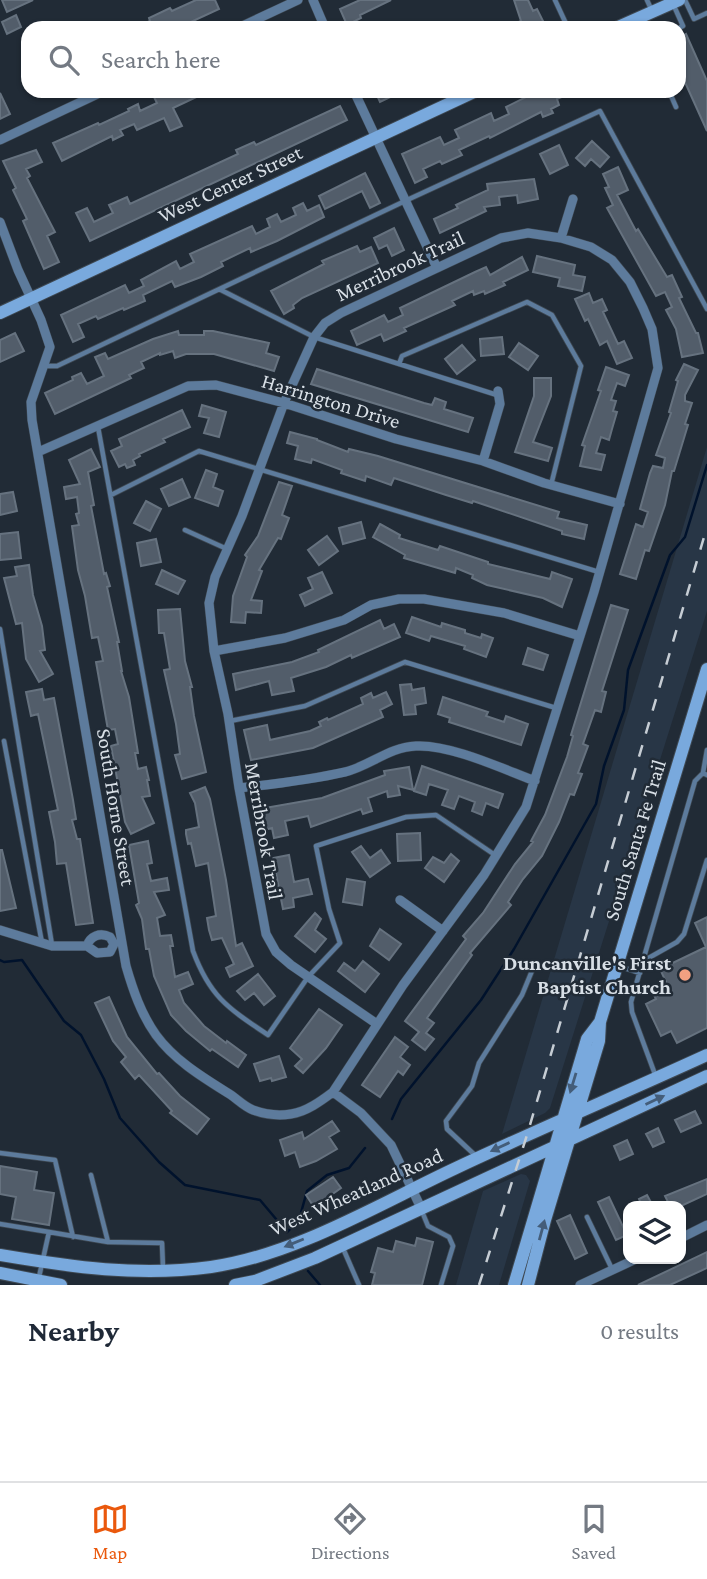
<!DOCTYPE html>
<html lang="en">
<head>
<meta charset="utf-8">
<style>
  :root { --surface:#fff; --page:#f2f2f3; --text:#1f2937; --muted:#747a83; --line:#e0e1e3; --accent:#ea580c }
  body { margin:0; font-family:"Crimson Pro",serif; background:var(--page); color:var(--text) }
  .controls { position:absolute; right:21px; bottom:21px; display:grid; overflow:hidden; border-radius:14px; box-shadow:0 2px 5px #0004 }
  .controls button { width:63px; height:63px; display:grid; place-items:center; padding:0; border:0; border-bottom:2px solid var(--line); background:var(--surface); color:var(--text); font:35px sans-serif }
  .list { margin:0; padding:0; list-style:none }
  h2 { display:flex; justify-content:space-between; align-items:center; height:91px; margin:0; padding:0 28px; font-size:30px }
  h2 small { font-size:23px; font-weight:400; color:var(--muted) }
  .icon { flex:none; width:38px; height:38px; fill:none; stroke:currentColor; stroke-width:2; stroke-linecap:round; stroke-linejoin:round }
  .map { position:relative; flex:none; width:707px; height:1285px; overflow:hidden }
  .search { position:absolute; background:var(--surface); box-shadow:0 2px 5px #0004; left:21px; right:21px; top:21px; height:77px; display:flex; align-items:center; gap:18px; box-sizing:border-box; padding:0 24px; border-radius:21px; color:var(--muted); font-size:26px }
  .sheet { height:196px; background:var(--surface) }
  nav { display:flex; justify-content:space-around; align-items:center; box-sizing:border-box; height:98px; border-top:2px solid var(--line); background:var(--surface); font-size:19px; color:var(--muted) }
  nav a { display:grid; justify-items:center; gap:4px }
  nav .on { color:var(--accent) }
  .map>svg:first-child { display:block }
  .built { fill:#283646 }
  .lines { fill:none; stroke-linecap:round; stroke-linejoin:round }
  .stream { stroke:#00122c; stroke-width:2.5 }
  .building { fill:#525d6a; stroke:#66727f; stroke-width:2 }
  .lane-casing { stroke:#3e4852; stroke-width:6 }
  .street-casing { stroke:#3e4852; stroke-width:10 }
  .secondary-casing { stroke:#3e4852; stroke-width:14 }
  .lane { stroke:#5d7b9c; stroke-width:4.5 }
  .street { stroke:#5d7b9c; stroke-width:9 }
  .secondary { stroke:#79a9dd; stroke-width:12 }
  .rail { stroke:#c6cdd4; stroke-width:2.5; stroke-dasharray:12 12; stroke-linecap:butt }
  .oneway { fill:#445d79 }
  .poi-dot { fill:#f2a081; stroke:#212b36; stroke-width:2.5 }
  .labels { text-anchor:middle; stroke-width:5; stroke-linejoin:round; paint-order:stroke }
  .street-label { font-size:21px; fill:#d8dfe6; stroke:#212b36 }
  .poi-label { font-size:21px; font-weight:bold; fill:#d8dfe6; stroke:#212b36; text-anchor:end }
</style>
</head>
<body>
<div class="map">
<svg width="707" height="1285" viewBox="0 0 707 1285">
  <rect width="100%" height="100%" fill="#212b36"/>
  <!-- built -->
  <path class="built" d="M707,447V611L550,1108L545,1113L502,1134Z
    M521,1174L526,1175L530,1181L499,1285H456L483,1191Z"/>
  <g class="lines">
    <!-- stream -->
    <path class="stream" d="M0,960L4,962L22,960L64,1021L81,1035L104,1079L120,1118L159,1162L185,1185L260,1200L287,1232L299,1220L307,1191L327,1175L349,1168L365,1148
      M392,1119L401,1099L481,1000L514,949L596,804L604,766L624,710L628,670L670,555L685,537L707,465
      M308,1271L320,1285"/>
  </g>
  <!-- building -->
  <path class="building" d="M2,0H33L7,12Z
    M196,0H215L219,9L178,28H135L150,21L149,18L170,8L172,11Z
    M360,0H391L360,15L361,18L347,25L340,9Z
    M514,0H528L533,11L537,9L544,23L533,28H505L521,21Z
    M16,15L21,27L7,34L2,22Z
    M686,34L707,81V131L679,69V38Z
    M167,91H209L173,108L182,126L170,131L164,118L137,130L134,124L120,130L123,135L113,140L112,136L62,161L53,143L98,123L99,125L129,111L128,109L138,104L140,111L157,103L154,97Z
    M375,91H403L380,102Z
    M538,91H575L557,99L559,105L551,109L553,113L543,117L541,112L490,138L489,136L459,150L462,155L442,164L440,161L423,169L427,177L415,183L402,154L440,137L444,145L459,138L455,130L491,113L494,121L509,114L506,107Z
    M0,93L10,114L0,119Z
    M340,106L347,120L90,241L76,213L87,208L94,222L113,213L109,205L127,197L130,204L238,154L236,150L254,142L256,145Z
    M592,141L609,157L600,167L591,159L585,166L576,158Z
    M559,145L568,165L550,174L540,154Z
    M36,150L42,162L26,169L30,176L27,178L55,232L47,236L59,262L44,269L23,221L27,219L13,190L16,188L3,161Z
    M618,167L628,190L617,195L636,231L638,229L667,277L672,275L682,297L679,298L696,333H698L703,353L682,357L676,329L666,310L672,307L665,292L656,296L607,208L613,205L605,188L609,187L603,174Z
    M365,173L380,203L370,208L362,191L325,209L319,196Z
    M534,179L538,199L518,203L517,195L499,197L500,205L484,207L486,211L440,233L434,219L458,208L456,205L488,190L487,184Z
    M303,203L307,211L319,205L324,217L277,241L251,252L250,248L221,262L223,266L201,277L175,287L172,281L143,295L145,301L124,310L123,308L98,319L96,316L78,324L84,337L73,342L61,315L125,285L129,293L144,286L141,280L176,261L180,269L194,262L190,254L252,226L256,234L270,227L267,219L277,214L281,222L296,215L293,208Z
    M394,228L404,250L392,256L387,245L379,249L374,238Z
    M357,246L360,252L371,247L378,263L302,298L293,305L294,308L284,314L271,291L324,264L322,261Z
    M537,256L575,265L573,275L585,277L582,291L558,286L560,278L533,272Z
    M522,257L528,270L503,282L505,285L485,294L484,291L474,295L473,291L452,301L455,305L404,328L406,331L384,341L381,334L357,345L351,331L384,315L388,322L403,315L400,308L475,272L486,267L490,275Z
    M589,293L593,303L602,299L607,310L603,312L618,344L624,341L632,358L617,364L607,341L600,345L588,319L585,321L575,299Z
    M178,331L179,335H204V331H213L269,343L266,353L279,357L274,371L214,354H186L175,358L173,351L160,355V353L141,362L144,368L129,375L131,378L55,414L45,393L73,380L72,377L81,373L87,384L104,376L95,357L105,353L108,359L153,339Z
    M15,333L24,351L0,362V340Z
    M502,337L504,354L481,356L480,339Z
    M519,343L538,356L528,370L509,357Z
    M462,345L475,360L457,374L445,359Z
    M684,364L698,370L685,395V401L692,403L685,424L688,425L674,471H672L665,505L649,551L645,550L636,579L620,574L636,524L643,527L648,512L640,509L650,473L653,466L663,468L665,458L656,455L671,413L669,412L678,381L676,380Z
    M606,367L629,375L625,386L617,383L611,400L616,401L613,411L617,412L612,429L609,440L601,437L596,453L605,455L601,470L580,466L585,446L582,445L601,391L598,390Z
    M317,369L424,403L432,405L435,398L446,402L444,409L473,418L468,432L311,384Z
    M534,378H551V396L533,442L552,448L548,461L515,452L534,396Z
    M202,405L226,412L219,437L204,433L209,418L199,416Z
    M182,410L190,427L163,439L165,442L139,454L140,456L133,460L135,465L127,468L125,464L119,467L111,451L122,446L119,439Z
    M290,432L317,439V440L348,452L349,449L378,456L559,512L557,518L587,525L584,539L562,534V531L473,501L472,503L446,495L394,478L391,485L366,476L365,481L341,473L342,470L312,459L311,463L295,459L298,446L287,443Z
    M91,449L100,467L88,472L94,505L91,506L104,574L106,573L110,586L107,587L119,642H117L122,671H121L129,697L138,753H135L138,769L146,767L149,780H147L150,796L142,797L154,823L131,834L125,822L111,746L118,744L115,729L108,730L96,662L103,661L98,637L92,638L85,596L78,570L72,526L79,525L76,514L79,513L77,497L66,499L64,487L80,484L69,460Z
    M206,470L217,474L213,487L223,491L218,506L195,498Z
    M182,479L190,497L169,506L161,489Z
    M279,482L292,486L282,515L289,518L281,539L278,538L259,570L262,571L251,600L262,601L261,613L246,612L245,623L231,622L233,596L247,557L245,555L258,536Z
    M13,492L17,511L0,515V494Z
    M146,501L161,509L150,531L134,523Z
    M361,522L365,538L343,544L339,528Z
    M380,524L400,535L399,538L438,550L440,546L488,562V564L550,579L552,572L572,579L562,607L543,598L487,585L472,578L473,575L456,568L455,573L404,558L405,555L373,537Z
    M18,532L21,558L0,560V534Z
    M327,536L338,551L319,565L308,550Z
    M156,539L161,562L141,566L137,543Z
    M29,565L33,595L42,626L45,650L40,651L53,674L39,682L26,659L22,623L16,624L4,578L17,576L15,567Z
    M162,570L185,581L178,594L156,584Z
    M322,572L332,593L305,606L300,595L313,589L308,578Z
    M611,605L628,610L602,691L606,692L601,712L595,710L583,744L588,746L578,773L582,774L574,795L570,794L559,822L542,856L523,879L508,902L511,905L470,953L472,955L427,1018L434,1023L426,1033L434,1039L425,1050L412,1040L419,1032L405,1021L466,939L463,936L483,913L515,864L533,842L531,841L545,815L567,757L573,736L571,735Z
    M180,609L185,661L192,687H190L194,716L206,772L182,779L175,755L180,754L176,724L164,670L170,669L164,633H159L158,610Z
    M412,617L441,627L442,623L465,630V633L481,638L482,634L493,638L486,657L464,649L465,646L431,636L429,641L406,633Z
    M380,620L384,629L394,624L400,637L352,658L351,655L326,667L291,678L294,691L272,695L269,681L236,690L233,674L292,662L319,652L318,650Z
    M528,648L548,655L543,670L523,664Z
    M411,684L412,690L424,688L426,703L415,705L416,714L404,715L400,685Z
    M42,689L44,700L54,698L73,800L76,819L72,820L77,839H80L93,923L76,925L66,863L57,864L55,842L49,812L58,810L38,714L31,716L26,692Z
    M386,692L392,704L380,710L383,717L313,748L251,760L244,730L267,725L270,740L310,731L321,726L319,722L327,718L328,720L363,704L361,698L371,693L373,698Z
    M443,697L488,712L486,716L504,722L506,716L528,724L521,745L449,722L450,718L438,714Z
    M422,766L503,794L498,808L486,803L482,815L472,811L475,802L459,796L454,809L442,805L448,790L429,784L426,795L414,791Z
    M409,767L413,790L398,786L400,795L388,797L387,791L368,798L372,811L363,814L361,809L311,827L308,816L285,821L288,835L274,838L272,828L264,830L259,809L322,798L385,775L384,771Z
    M205,787L210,799L226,880L236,946L242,943L253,966L230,977L226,968L234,964L222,938L212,940L209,930L207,918L216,916L208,863L196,866L191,843L188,844L186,834V830L199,827L195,803L190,793Z
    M420,833L421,860L398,861L397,834Z
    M148,841L152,863L147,864L151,881L167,878L169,890L154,892L165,915L157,918L160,936L171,935L173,946H170L175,977L188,972L193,984L179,990L184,1003L204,1026L226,1043L227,1041L246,1055L238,1067L212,1049L210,1051L186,1031L171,1015L154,976L149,949H146L142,919L136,905L139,903L129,845Z
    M361,846L370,858L381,850L390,863L370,877L352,852Z
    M0,850H2L16,908L0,911Z
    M451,854L459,861L444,882L425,868L433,857L444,863Z
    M289,855L294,882L308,879L312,894L293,898L294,907L283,909L273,858Z
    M347,879L365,882L362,905L343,902Z
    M315,913L321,919L315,930L326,939L315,952L295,936Z
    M707,917V1028L677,1043L671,1031L661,1036L646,1004L656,999L651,989L666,982L660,969L706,947L695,923Z
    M380,929L401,944L389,960L370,946Z
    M363,961L379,974L365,992L338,971L344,963L355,971Z
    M258,974L275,996L264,1005L254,993L245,1000L237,991Z
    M109,997L127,1037L157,1074L159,1073L180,1096L209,1119L197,1134L170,1113L172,1111L139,1075L135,1079L121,1062L126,1057L113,1041L95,1003Z
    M319,1009L342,1025L326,1048L303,1073L295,1066L302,1059L290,1048Z
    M395,1037L408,1047L400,1057L410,1065L403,1075L398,1071L380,1097L362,1085Z
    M279,1056L286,1077L272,1081L271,1078L260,1081L254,1064Z
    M695,1111L701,1123L681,1132L675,1120Z
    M332,1121L339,1131L329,1137L337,1149L316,1161L300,1167L295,1152L285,1156L280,1140L302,1132L304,1139Z
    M658,1128L664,1142L653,1147L646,1134Z
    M627,1140L633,1154L620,1160L614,1146Z
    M0,1166L37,1172L34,1190L54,1193L49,1225L12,1219L16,1197L0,1194Z
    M333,1177L341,1188L314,1207L306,1195Z
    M707,1179V1194L681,1206H670L665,1196Z
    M647,1195L653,1206H642L639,1199Z
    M609,1197L627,1235L616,1240L598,1202Z
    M570,1215L587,1253L575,1259L557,1221Z
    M417,1238L433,1242L422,1285H372L375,1273L371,1272L378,1248L393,1252L396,1241L415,1246Z
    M707,1252V1268L670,1285H638Z"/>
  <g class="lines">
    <!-- lane casing -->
    <g class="lane-casing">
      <path id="lane" d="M555,0L568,28
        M647,0L652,11
        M685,0L694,19L707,13
        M674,6L683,26L679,28
        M669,91L676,107
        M221,290L314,337L497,395
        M399,364L402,356L527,302L552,315L581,366L551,485
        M44,366H57L405,201L600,111L707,309
        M98,427L193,951C210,997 228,1008 268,1035L308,977L340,943L329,909L316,846L406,817L436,815L495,855
        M111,495L199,451L599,572
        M185,530L227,549
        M0,629L52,945
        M230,721L305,706L405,662L556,708
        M4,741L42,943
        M703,773L707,750
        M645,960L677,942L684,934L707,860
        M618,966L640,973
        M656,1077L632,1012L631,1002L695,781L703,773L707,775
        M0,1153L55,1160L73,1237
        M477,1157L447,1129L446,1121L472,1086L479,1063L522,995L534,966
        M91,1175L108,1242
        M421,1209L428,1226L449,1237L453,1246L441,1285
        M587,1217L612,1269
        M0,1224L49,1232L39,1277
        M49,1232L108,1242L162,1243L163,1268
        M342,1246L359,1285"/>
    </g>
    <!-- street casing -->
    <g class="street-casing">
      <path id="street" d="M313,0L325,28
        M238,28L298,0
        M354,91L437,268
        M0,140L104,91
        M0,222L18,270L41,320L50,347L31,402L32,420L126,966C133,990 141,1014 156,1035C175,1061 204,1078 231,1095C238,1100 245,1107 253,1110C264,1114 279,1116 291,1114C306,1112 321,1101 333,1092L403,985L484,875L526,807L594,592L658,368L652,329L643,308L630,282L612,260L591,247L561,238L528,233L501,238L341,313L325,323L314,337L284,403L242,516L215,577L209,603L214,651L228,714L239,788L266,934L276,952L291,965L377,1024
        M561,238L573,199
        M38,452L188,386L216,385L284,403L396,439L483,461L544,483L620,504
        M483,461L500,404L498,391
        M214,651L285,638L344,620L371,605L399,599H424L504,613L580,636
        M239,788C275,784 310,780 345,772C370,766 389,747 416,746C450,744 503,769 535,781
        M400,900L443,931
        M0,930L52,946H87L97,953L110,952L114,944L110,937C100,932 90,936 87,946
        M333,1092L361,1113L391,1145L421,1208
        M681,1238L707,1225
        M580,1285L636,1259"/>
    </g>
    <!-- secondary casing -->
    <g class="secondary-casing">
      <path id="secondary" d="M616,28L679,0
        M0,313L476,91
        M0,1255C71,1267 139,1277 211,1267C295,1255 379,1204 456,1168C539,1129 624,1093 707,1055
        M0,1273L61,1285
        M235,1285L255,1281L315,1258L707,1076
        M514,1285L587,1039L600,1022
        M528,1285L545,1220L599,1041L600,1022L707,669"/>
    </g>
    <!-- lane -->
    <use href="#lane" class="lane"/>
    <!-- street -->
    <use href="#street" class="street"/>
    <!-- secondary -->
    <use href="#secondary" class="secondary"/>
    <!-- rail -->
    <path class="rail" d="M479,1285L527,1135L707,527"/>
  </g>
  <!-- one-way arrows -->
  <defs><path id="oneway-solid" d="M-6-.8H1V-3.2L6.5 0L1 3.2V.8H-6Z" transform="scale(1.75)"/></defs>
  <g class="oneway">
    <use href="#oneway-solid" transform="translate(573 1083) rotate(107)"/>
    <use href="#oneway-solid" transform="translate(655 1100) rotate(-25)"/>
    <use href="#oneway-solid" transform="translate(500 1147) rotate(155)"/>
    <use href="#oneway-solid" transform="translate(542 1230) rotate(-75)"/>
    <use href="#oneway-solid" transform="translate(294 1243) rotate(158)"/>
  </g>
  <!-- markers -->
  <circle class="poi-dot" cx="685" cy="975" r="7"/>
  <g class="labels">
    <!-- street labels -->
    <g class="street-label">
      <text transform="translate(230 184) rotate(-25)" y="7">West Center Street</text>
      <text transform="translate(400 266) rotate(-25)" y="7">Merribrook Trail</text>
      <text transform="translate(331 401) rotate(17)" y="7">Harrington Drive</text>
      <text transform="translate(116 807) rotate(81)" y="7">South Horne Street</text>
      <text transform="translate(264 831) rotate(80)" y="7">Merribrook Trail</text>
      <text transform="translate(635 840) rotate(-73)" y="7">South Santa Fe Trail</text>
      <text transform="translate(356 1192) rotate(-24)" y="7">West Wheatland Road</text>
    </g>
    <!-- poi labels -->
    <g class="poi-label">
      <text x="671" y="970">Duncanville's First<tspan x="671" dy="24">Baptist Church</tspan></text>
    </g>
  </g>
</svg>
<div class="controls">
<button><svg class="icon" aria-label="layers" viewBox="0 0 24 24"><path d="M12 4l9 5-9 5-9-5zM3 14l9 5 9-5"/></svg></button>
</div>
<div class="search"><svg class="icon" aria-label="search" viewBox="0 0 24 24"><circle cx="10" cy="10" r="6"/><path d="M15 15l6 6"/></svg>Search here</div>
</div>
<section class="sheet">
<h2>Nearby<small>0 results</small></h2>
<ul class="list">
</ul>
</section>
<nav>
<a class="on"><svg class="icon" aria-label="map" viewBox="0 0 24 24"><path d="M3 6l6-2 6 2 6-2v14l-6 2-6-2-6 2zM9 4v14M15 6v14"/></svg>Map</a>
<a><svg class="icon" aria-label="directions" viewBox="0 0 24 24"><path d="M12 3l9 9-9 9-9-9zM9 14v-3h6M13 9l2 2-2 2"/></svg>Directions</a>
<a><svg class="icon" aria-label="saved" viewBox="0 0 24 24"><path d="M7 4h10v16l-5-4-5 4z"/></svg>Saved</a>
</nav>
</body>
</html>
